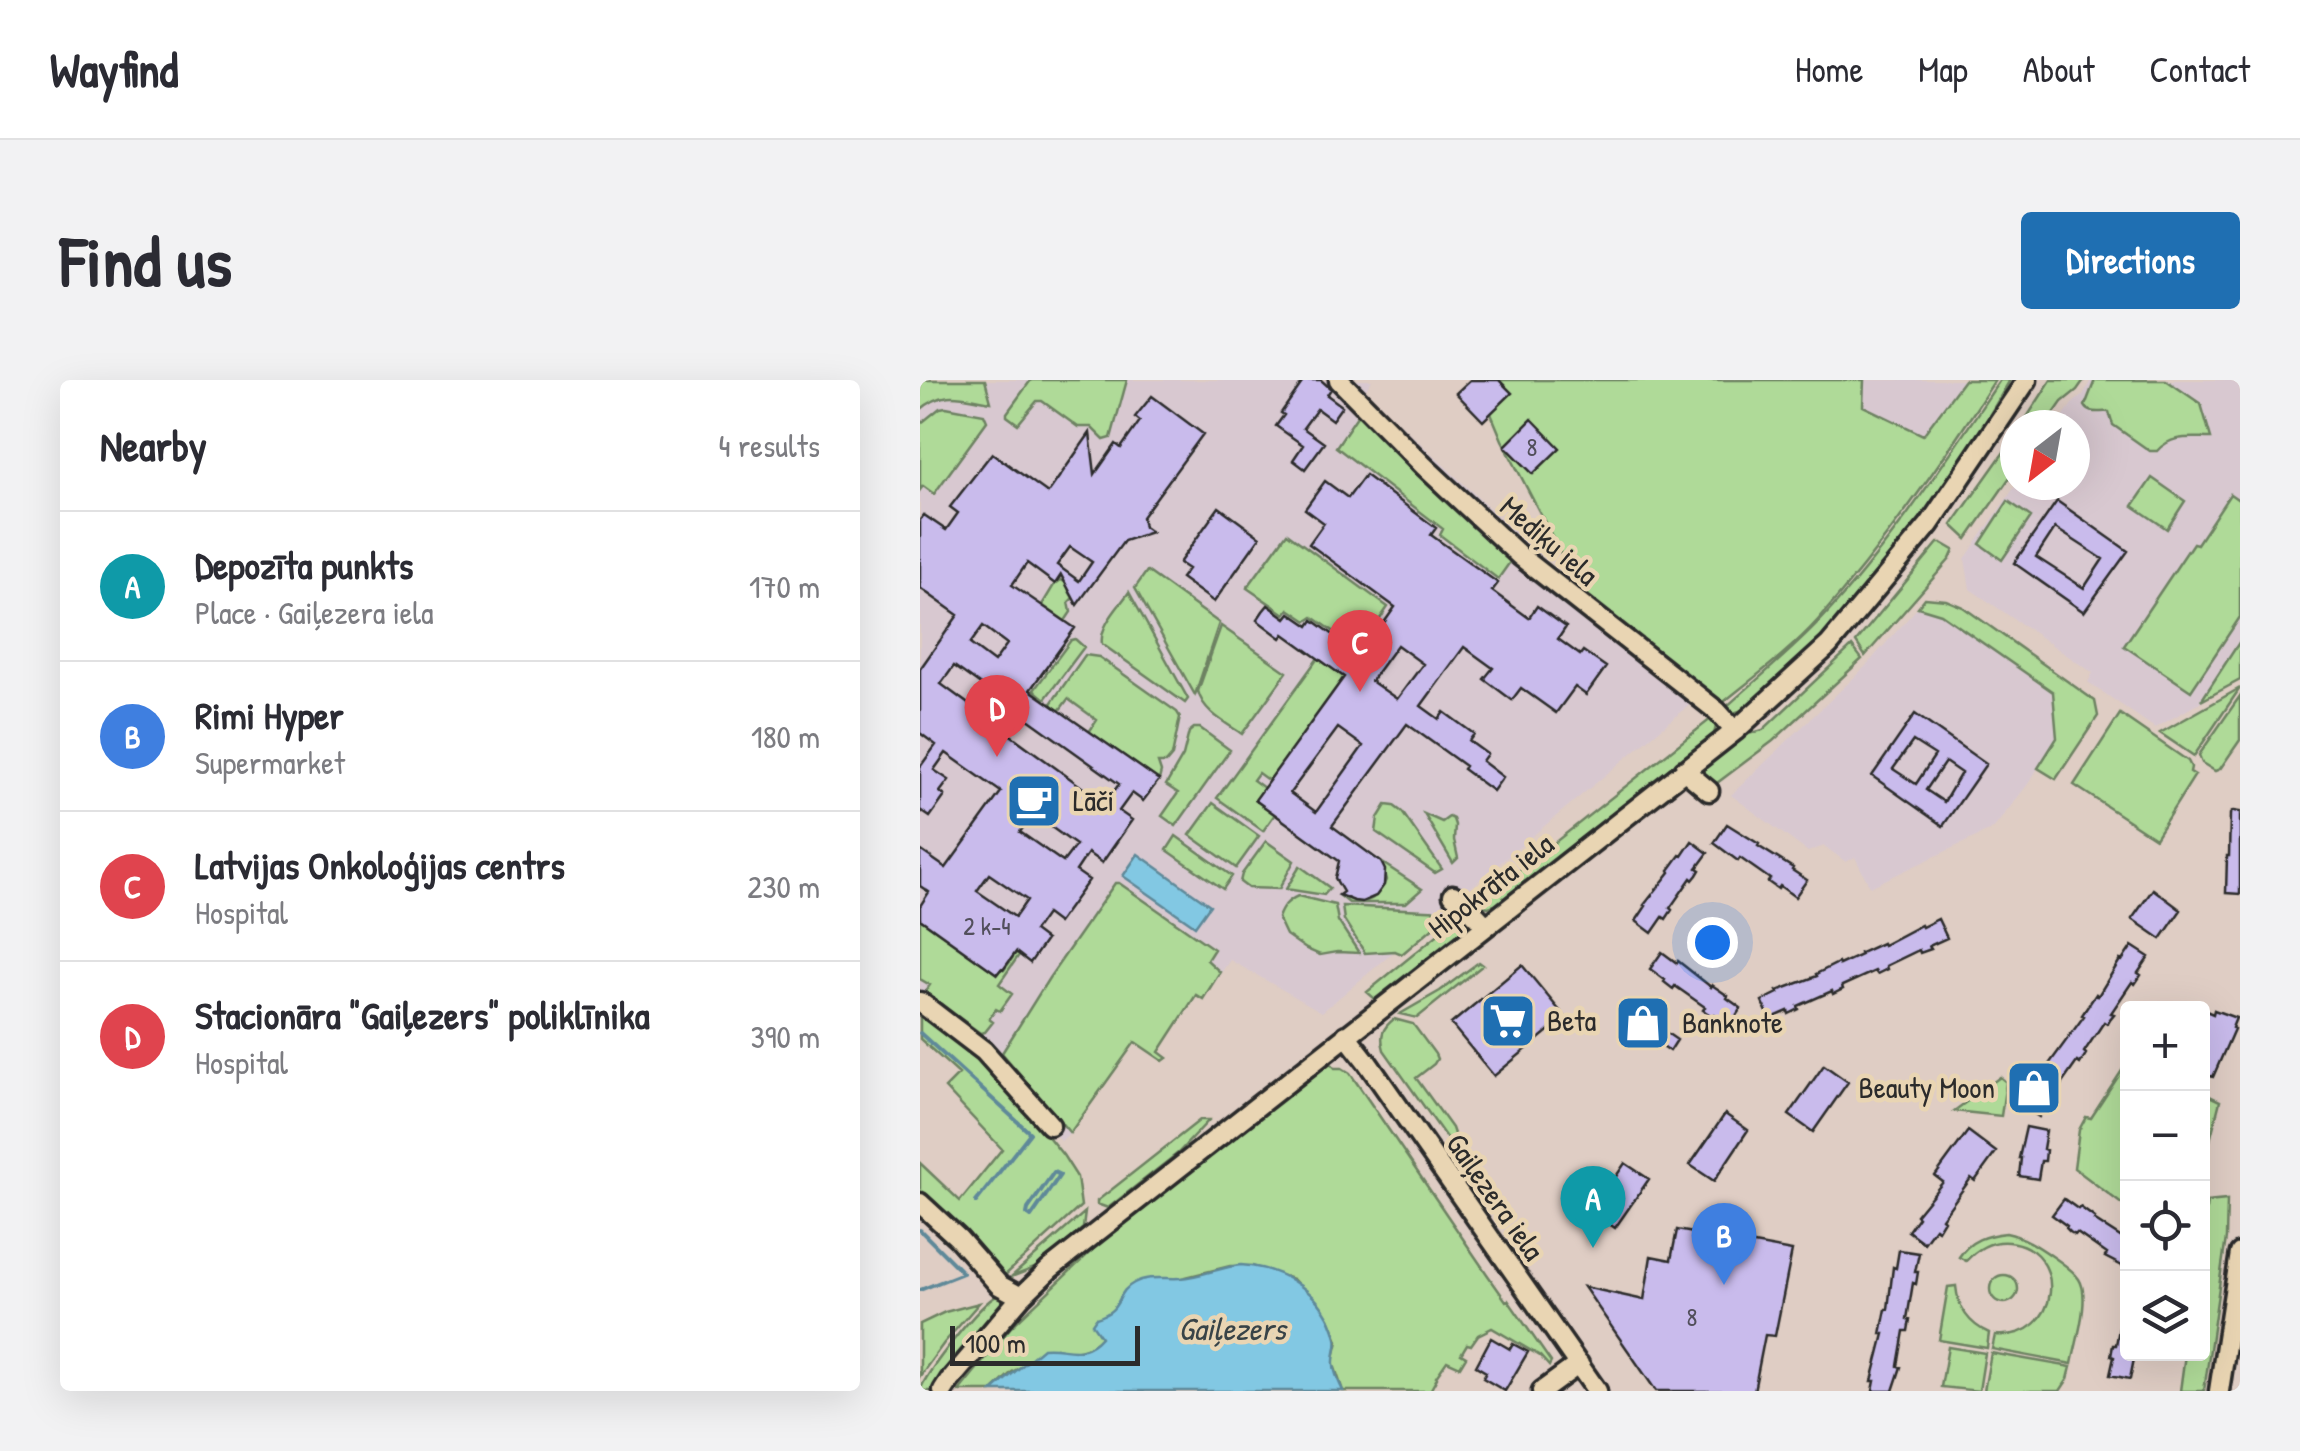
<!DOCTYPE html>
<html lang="en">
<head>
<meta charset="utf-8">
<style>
  :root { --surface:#fff; --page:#f2f2f3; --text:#2b2b33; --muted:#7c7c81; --line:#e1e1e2; --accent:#1f6fb2 }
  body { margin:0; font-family:"Patrick Hand",sans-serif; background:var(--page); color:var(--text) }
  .controls { position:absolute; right:30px; bottom:30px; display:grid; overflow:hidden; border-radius:10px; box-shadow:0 10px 40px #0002 }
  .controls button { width:90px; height:90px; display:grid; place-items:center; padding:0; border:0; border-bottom:2px solid var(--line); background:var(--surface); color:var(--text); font:50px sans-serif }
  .compass { position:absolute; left:1080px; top:30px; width:90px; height:90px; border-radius:50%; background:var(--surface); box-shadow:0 10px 40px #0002; rotate:211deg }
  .scale { position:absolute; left:30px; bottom:25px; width:190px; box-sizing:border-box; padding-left:10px; border:5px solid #2b2b2b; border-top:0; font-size:28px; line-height:35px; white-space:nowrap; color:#2b2b2b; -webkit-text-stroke:8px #e9d5b3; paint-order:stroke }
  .you { position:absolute; left:792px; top:562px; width:35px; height:35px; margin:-25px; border:8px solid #fff; border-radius:50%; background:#1a73e8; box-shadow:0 0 0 15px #1a73e833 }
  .badge { display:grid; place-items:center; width:65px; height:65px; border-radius:50%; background:var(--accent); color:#fff; font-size:32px; font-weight:700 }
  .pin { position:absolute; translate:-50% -82px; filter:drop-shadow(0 2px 5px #0008) }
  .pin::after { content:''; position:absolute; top:52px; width:35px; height:30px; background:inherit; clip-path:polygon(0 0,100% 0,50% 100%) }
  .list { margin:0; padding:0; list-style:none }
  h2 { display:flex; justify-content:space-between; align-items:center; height:130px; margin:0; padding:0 40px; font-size:42px }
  h2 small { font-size:32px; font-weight:400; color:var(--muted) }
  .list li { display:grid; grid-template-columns:65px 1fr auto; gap:30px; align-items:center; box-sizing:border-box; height:150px; padding:0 40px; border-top:2px solid var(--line) }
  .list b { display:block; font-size:38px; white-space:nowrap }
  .list p { margin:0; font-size:32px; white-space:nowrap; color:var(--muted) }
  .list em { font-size:32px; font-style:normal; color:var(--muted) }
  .icon { flex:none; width:55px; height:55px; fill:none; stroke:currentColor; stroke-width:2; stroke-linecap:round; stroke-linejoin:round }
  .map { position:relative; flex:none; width:1320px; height:1011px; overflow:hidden; border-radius:10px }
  header { display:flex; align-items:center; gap:60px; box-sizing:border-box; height:140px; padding:0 50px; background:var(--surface); border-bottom:2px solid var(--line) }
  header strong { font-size:48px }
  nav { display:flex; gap:55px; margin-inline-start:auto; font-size:35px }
  .intro { display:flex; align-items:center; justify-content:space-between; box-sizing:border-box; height:240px; padding:0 60px }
  h1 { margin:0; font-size:70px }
  .button { padding:25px 45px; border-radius:10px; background:var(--accent); color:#fff; font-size:35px; font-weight:700 }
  main { display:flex; gap:60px; padding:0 60px }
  aside { flex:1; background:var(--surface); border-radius:10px; box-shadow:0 10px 40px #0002 }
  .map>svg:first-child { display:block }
  .built { fill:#d8c8d0 }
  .green { fill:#afda98; stroke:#6d8262; stroke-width:2.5 }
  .water { fill:#82c8e3; stroke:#5f8999; stroke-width:2.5 }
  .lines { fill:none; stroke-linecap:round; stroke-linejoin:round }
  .stream { stroke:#5f8999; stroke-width:4 }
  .building { fill:#c9bbec; stroke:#2b2b2b; stroke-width:2.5; fill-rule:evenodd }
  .minor-casing { stroke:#2b2b2b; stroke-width:25 }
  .minor { stroke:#e9d5b3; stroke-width:18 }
  .labels { text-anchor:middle; stroke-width:9; stroke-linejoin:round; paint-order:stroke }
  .number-label { font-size:25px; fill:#524f5b }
  .street-label { font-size:30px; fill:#2b2b2b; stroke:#e9d5b3 }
  .poi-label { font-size:30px; fill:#2b2b2b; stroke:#e9d5b3; text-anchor:start }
  .water-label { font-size:32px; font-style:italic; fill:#384347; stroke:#e9d5b3 }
</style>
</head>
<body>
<header>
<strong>Wayfind</strong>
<nav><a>Home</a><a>Map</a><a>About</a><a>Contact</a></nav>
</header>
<div class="intro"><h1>Find us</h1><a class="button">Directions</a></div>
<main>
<aside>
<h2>Nearby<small>4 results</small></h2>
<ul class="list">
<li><span class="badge" style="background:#0f9aa8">A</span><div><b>Depozīta punkts</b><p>Place · Gaiļezera iela</p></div><em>170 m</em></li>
<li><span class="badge" style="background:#3f7fe0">B</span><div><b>Rimi Hyper</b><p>Supermarket</p></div><em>180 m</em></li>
<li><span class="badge" style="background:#e0444e">C</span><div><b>Latvijas Onkoloģijas centrs</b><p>Hospital</p></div><em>230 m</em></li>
<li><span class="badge" style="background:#e0444e">D</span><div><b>Stacionāra &quot;Gaiļezers&quot; poliklīnika</b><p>Hospital</p></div><em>390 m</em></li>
</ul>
</aside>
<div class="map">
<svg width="1320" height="1011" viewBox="0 0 1320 1011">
  <rect width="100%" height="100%" fill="#dfcdc4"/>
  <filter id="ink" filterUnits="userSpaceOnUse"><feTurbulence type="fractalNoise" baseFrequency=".01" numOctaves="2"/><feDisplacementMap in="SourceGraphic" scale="20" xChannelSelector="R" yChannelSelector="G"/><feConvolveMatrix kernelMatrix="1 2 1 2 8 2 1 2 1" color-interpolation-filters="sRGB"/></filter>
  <g filter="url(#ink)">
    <!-- built -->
    <path class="built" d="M0,0H452L445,11L663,216L786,311L402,632L310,580L283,619L276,615L239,672L247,678L243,681L215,662L150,753L141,761L27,651L0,631Z
      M916,0H1044L1003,56L914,11Z
      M1171,0H1320V300L1235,348L1168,302L1173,293L1050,209L1045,179L1096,105H1155V45H1137L1152,24L1163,15Z
      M998,227L1021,234L1133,312L1137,358L1108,404L1073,449L950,507L935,477L926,482L904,466L888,472L811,415L945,287Z"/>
    <!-- green -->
    <path class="green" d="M0,0H65L71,22C40,17 26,8 0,30Z
      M111,0H207L191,58L184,60L171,47H158L122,21H117L98,44L87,36V33Z
      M557,0H944L943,26L1003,55L1044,0H1075C1021,83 964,165 898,240C869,272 833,298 800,325L786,311L663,216L582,60Z
      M1080,0H1090L1055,60L990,155L927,231L888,271L823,330L813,333L804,329C836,300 871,272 901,240C969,167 1024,83 1080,0Z
      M1131,0H1164L1157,10L1142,22L1126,45H1102Z
      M1175,0H1246L1281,24L1291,58C1270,58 1252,54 1237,71H1230L1193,45L1189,32C1179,31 1170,35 1165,26Z
      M26,27L64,34L67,41L14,114L3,106L0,110V44L20,28Z
      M446,33L591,175L590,182L578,199L520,155L523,149L416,67L437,36Z
      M1089,65L1095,69V90L1047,159L1032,145Z
      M1232,98L1265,121L1247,149L1213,126Z
      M1310,114L1320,121V237L1271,311L1204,266L1273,163L1277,164Z
      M1088,121L1111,137L1082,180L1060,164Z
      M367,153L468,227L435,276L420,267L425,259L393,237L387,241L369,229L365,234L327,208Z
      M1022,163L1034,170L1030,179L945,276L936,262L1018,163Z
      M227,191L299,243L275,315L215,208Z
      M141,200L148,204L149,211L153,218L149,222L151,232L145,241L122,225L134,205Z
      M209,212L268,319L265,323L182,264C179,246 199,227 209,212Z
      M1005,218L1026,220L1043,227L1175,321L1178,336L1136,399L1118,388L1137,358L1133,312L1021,234L998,227Z
      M301,246L367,292L322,354C306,343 283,332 278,311Z
      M155,259L164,267L125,319L114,310L151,260Z
      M1320,261V300L1281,321Z
      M932,266L942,279L853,361L793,406L780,392L825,355L843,350Z
      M165,275L179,277L257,332L260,337L252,376L246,383H238L241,392L239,400L169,352L177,340L148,319L139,331L130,325Z
      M398,278L424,297L349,401L338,393L333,400L344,408L336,421L355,434L343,451L297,418Z
      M1320,308L1274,376L1240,353Z
      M1320,316V360L1300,389L1295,391L1282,383L1279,375Z
      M1200,334L1268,381L1271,387L1270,392L1275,395L1235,458L1154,405Z
      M792,338L797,342L794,354L575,525L568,527L557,524Z
      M274,348H280L310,370L256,446L242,436L258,413L246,405L263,376L269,352Z
      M293,423L339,456L316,488L270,455Z
      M466,425L474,426L482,432L522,489L515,493L456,452L458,438Z
      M504,434L522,442L529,437L533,439L535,445L534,460L538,478L533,483Z
      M256,456L312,496L303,509L247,470Z
      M346,461L374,481L359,509L328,508L320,502L322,494Z
      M461,482L502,509L486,523H429L419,515C442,525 455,525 466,500Z
      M380,486L410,508L404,515L366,509Z
      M195,503H199L294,569L287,580L300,592L283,619L276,615L239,672L247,678L243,681L215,662L150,753L82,673L129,598Z
      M378,516L415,525L418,541L439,573L417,572L400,575L386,569L366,555L358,538C362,527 367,521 378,516Z
      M422,526L525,531L523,539L482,574L475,571L445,573L424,540Z
      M543,534L549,539L547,547L455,619L447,612Z
      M0,539L77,594L81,589L84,590L96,573L99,575L79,604L92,614L80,631L76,629L69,639L73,642L65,652L60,653L5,612L10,605L0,599Z
      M559,582L563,585L497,638L480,634L520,611Z
      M0,632L59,678L89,709L143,775L157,797L161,826L83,897L0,814V783L40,821L82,769L25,708L39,694L0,659Z
      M474,639L493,644L515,674L517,679L514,684L496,698L532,748L534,754L531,760L527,759L464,670C460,656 462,648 474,639Z
      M410,682L415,688H422L430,693L567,894L586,921L588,920L631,982L629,986L620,976L572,948L558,955L551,965L547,964L541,974L546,977L540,987L527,981L516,997L517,998L511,1009L514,1011H423L413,982L418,961L409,938L373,899L332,886H310L262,898L199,922L177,949L181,957C171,970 151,974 136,968L92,992L72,1011H39L91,947L184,859Z
      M1207,683L1208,828H1207L1154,788L1159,750L1166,737L1171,738Z
      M1080,697L1086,702L1081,736L1034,731Z
      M1283,713L1300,721L1283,788Z
      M280,740H289L258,773L188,828L177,824V821Z
      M1307,820L1306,858L1284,1011H1260L1265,974H1282V855L1287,822Z
      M165,832L163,848L120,886L91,897Z
      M1086,853C1105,857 1119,867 1135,878C1143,884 1153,890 1159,899C1171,917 1156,962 1152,984L1072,969L1075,955C1142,961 1150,868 1088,862C1070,860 1057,869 1046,881L1039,877C1050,860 1066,855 1086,853Z
      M1070 909a14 14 0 1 1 28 0a14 14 0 1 1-28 0Z
      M1036,906C1038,929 1049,944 1069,953L1067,968L1019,960L1028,907Z
      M78,915L84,918L83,923L41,970L11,1011H0C6,992 60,923 78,915Z
      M59,923L24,963L0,996V944L25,932Z
      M1028,967L1065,973L1059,1011L1021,1007Z
      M1071,973L1151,987L1148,999L1140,1011H1064Z"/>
    <!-- water -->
    <path class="water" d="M218,474L290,525L275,546L203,496Z
      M321,885C364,888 406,914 416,958C418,966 414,972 414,981C413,991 419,1002 423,1011H72L123,968C145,965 161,980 181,957L172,944L176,938C205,930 194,913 214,903C228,895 245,899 260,898C281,897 300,887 321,885Z"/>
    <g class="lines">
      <!-- stream -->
      <path class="stream" d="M0,653L110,753L56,822
        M134,792L140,795L111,837L107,834L108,829Z
        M0,850L43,893L0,910"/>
    </g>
    <!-- building -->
    <path class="building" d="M384,0H401L411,9L407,15L422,26L412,40L397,29L383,48L404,63L385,89L373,80L383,65L356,46L364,35L361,33Z
      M550,0H579L592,13L563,41L536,13Z
      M232,16L283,54L222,137L224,147L231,152L204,161L157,225L141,195L135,204L107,183L92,205L155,248L110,310L239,400L223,421L212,413L199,431L212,440L182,483L168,473L156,491L169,500L138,543L126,534L114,551L126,560L110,583L96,572L83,590L81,589L77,594L0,539V526L9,512L0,506V470L26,488L81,412L26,373L14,390L29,400L20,412L25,416L10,437L0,430V387L16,365L0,353V289L38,235L0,208V140L4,135L26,150L38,133L30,127L72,73L128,113L170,53L175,94L196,64L201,68L220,41L215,37ZM150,167L172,182L159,201L137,185ZM63,246L87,264L74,282L50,264ZM34,286L199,404L185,424L21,304ZM113,434L156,465L143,482L100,452ZM69,494L107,520L95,537L57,511Z
      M612,39L640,68L613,94L585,66Z
      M445,95L516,148L511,155L578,203L572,211L609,238L617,226L646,247L638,259L660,275L663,271L686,287L666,315L655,307L636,333L601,308L592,320L564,299L573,288L544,267L501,326L519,339L524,332L554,354L549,361L567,374L562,381L583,397L573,411L543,389L545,386L487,344L412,446L461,482L465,490L464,505L456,516L442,522L434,521L419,515L423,512L415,498L419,481L335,420L424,297L364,254L361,258L337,240L343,231L348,225L366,238L370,233L389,246L393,240L422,261L418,267L437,281L475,227L389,164L404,143L385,129L405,101L428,118ZM477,265L503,284L477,319L451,301ZM418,348L443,366L396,432L370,413Z
      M1137,121L1208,171L1164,232L1094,183ZM1135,148L1183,179L1164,208L1116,177Z
      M299,127L340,157L294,222L261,198L268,189L259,183Z
      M995,334L1066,384L1023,446L952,396ZM993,361L1015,375L996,404L973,389ZM1025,382L1041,393L1024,422L1006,410Z
      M1313,431L1320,432V514L1306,513L1307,476H1309L1310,434Z
      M807,444L839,464L838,466L873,488L872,490L887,500L875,517L860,506L858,509L848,502L850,499L820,478L818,481L794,463Z
      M772,461L788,473L777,488L780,490L777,495L773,500L771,498L750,528L752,530L746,539L743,537L732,553L716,541L726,526L724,525L750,492L749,490L760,475L762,476Z
      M1233,509L1261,530L1241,559L1212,539Z
      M1018,539L1027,558L1009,566L1011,569L1000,573L999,570L966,586L967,589L957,594L955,591L922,606L923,609L913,614L912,611L878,626L879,629L869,634L868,631L850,639L842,621L858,613L857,611L897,596L896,594L918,583L919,585L941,575L940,573L962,563L963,565L1001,545L1002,547Z
      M1212,566L1229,577L1218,593L1221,595L1215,604L1212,602L1191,633L1194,634L1190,639L1187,644L1184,642L1164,672L1166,674L1160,684L1157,682L1136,712L1139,714L1132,724L1129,722L1119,737L1102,726L1113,711L1111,709L1164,636L1162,635L1176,614L1178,616L1200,580L1202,581Z
      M742,572L757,583L758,581L791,607L792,605L808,616L807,618L821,628L810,645L794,634L793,637L783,630L785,627L755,606L753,609L744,602L745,600L730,589Z
      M602,585L645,637L574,696L531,644Z
      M1294,630L1316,638L1312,648L1314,649L1293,697L1282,693V640L1286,631L1293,634Z
      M733,634L728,640L757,660L750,671L714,646L713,638Z
      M904,685L928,702L893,752L869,735Z
      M805,734L828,750L794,801L770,785Z
      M1106,747L1126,751L1123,769L1126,770L1125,781H1121L1118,799L1099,796L1101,778H1099Z
      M1048,751L1076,772L1055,801L1051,798L1022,838L1024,840L1018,850L1015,848L1004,863L988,851L998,837L996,835L1023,802L1015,796Z
      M705,783L729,799L695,848L672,832Z
      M1144,819L1158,829L1160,827L1175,838L1174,840L1208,862V889L1185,877L1187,874L1157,853L1155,855L1150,852L1146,848L1147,846L1132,835Z
      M757,850L872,871L855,956L845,955L834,1011H736L664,907L724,920L731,876L751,880Z
      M979,870L999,873L995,892H998L996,904L993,903L987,939L990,940L989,945L988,951H984L978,986L981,987L973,1011H953L955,1001H952L964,954H961L966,929H968L973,887L976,888Z
      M1202,932H1208V974H1215L1210,999L1190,995L1194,977L1191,976L1193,965H1196Z
      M571,958L590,969L593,964L608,972L585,1011L563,998L566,992L556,986Z"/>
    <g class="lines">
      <!-- minor casing -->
      <g class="minor-casing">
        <path id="minor" d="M419,0L504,86L600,176L797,331L815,351
          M764,390L789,411
          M533,515L548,527L565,545
          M0,622L64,671L130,745
          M426,655L447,682L677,1011
          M0,823L38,858L79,905L101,917
          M23,1011L30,1000L101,917L130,889L815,351L909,265L1009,145L1107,0
          M622,1011L659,984
          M1299,1011L1320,873"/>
      </g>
      <!-- minor -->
      <use href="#minor" class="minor"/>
    </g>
  </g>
  <!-- icons -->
  <defs>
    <g id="cafe-square" transform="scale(2.875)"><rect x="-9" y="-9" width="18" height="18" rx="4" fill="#1f6fb2" stroke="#e9d5b3"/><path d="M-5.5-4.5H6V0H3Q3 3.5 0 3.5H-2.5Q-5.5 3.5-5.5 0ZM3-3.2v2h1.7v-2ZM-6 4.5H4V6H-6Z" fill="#fff"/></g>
    <g id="supermarket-square" transform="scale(2.875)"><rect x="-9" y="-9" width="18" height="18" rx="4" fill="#1f6fb2" stroke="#e9d5b3"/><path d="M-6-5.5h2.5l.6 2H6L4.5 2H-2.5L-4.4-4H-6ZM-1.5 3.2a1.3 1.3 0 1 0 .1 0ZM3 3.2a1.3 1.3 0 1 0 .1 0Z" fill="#fff"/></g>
    <g id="shop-square" transform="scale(2.875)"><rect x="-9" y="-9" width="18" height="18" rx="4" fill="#1f6fb2" stroke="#e9d5b3"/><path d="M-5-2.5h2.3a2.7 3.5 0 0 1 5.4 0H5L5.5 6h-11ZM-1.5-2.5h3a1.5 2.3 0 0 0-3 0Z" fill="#fff"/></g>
  </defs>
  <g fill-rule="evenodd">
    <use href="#cafe-square" x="114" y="421"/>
    <use href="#supermarket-square" x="588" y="641"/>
    <use href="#shop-square" x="723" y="643"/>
    <use href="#shop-square" x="1114" y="708"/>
  </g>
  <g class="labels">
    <!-- number labels -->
    <g class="number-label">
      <text x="612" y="76">8</text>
      <text x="67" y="555">2 k-4</text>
      <text x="772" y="946">8</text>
    </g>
    <!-- street labels -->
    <g class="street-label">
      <text transform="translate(629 161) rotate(41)" y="10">Mediķu iela</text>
      <text transform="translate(571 506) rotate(-38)" y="10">Hipokrāta iela</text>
      <text transform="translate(575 817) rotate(55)" y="10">Gaiļezera iela</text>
    </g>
    <!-- poi labels -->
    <g class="poi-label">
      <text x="153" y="431">Lāči</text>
      <text x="627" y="651">Beta</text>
      <text x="762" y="653">Banknote</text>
      <text x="1075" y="718" text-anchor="end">Beauty Moon</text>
    </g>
    <!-- water labels -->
    <g class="water-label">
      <text x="312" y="960">Gaiļezers</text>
    </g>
  </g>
</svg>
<div class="controls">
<button>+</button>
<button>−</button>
<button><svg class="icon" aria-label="locate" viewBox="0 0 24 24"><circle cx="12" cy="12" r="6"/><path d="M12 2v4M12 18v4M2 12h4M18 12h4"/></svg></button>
<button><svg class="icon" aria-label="layers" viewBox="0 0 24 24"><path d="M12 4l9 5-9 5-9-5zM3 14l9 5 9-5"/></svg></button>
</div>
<svg class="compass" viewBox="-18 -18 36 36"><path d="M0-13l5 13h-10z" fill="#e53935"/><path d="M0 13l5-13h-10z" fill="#7c7c81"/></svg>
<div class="scale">100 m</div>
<div class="you"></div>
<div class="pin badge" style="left:673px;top:868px;background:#0f9aa8">A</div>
<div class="pin badge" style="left:804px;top:905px;background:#3f7fe0">B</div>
<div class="pin badge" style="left:440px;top:312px;background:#e0444e">C</div>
<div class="pin badge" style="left:77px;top:377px;background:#e0444e">D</div>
</div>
</main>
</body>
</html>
